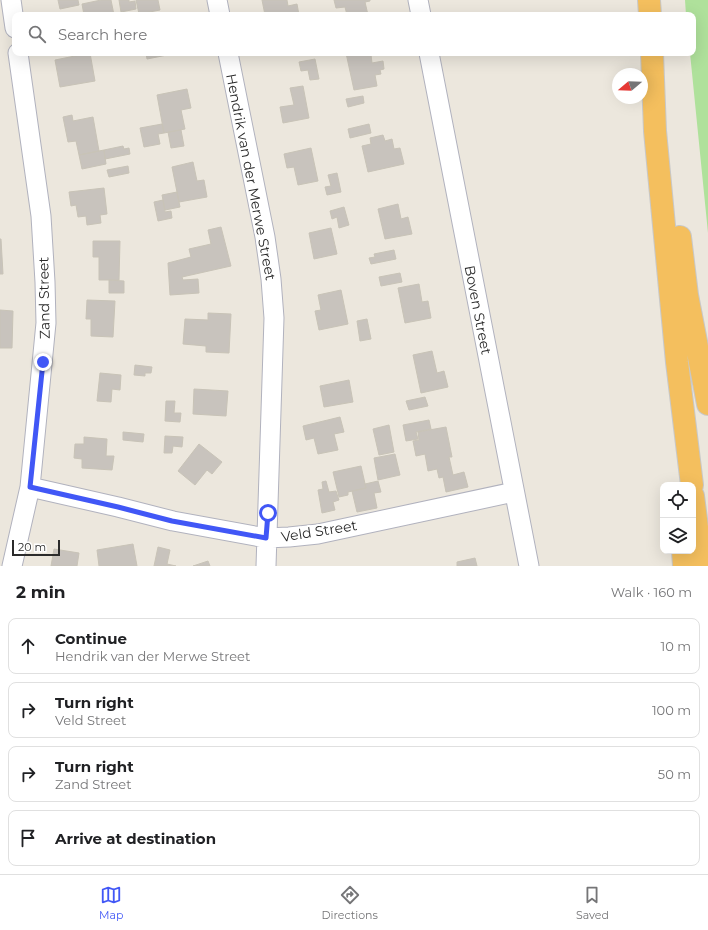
<!DOCTYPE html>
<html lang="en">
<head>
<meta charset="utf-8">
<style>
  :root { --surface:#fff; --page:#f6f6f6; --text:#202124; --muted:#757577; --line:#e0e0e0; --accent:#4157f6 }
  body { margin:0; font-family:Montserrat,sans-serif; background:var(--page); color:var(--text) }
  .controls { position:absolute; right:12px; bottom:12px; display:grid; overflow:hidden; border-radius:8px; box-shadow:0 4px 16px #0002 }
  .controls button { width:36px; height:36px; display:grid; place-items:center; padding:0; border:0; border-bottom:1px solid var(--line); background:var(--surface); color:var(--text); font:20px sans-serif }
  .compass { position:absolute; left:612px; top:68px; width:36px; height:36px; border-radius:50%; background:var(--surface); box-shadow:0 4px 16px #0002; rotate:251deg }
  .scale { position:absolute; left:12px; bottom:10px; width:48px; box-sizing:border-box; padding-left:4px; border:2px solid #2b2b2b; border-top:0; font-size:11px; line-height:14px; white-space:nowrap; color:#2b2b2b; -webkit-text-stroke:3px #fff; paint-order:stroke }
  .stop { position:absolute; width:12px; height:12px; margin:-9px; border:3px solid #4157f6; border-radius:50%; background:#fff }
  .stop.end { background:#4157f6; border-color:#fff; box-shadow:0 1px 4px #0008 }
  .list { margin:0; padding:0; list-style:none }
  h2 { display:flex; justify-content:space-between; align-items:center; height:52px; margin:0; padding:0 16px; font-size:17px }
  h2 small { font-size:13px; font-weight:400; color:var(--muted) }
  .list li { display:grid; grid-template-columns:26px 1fr auto; gap:12px; align-items:center; box-sizing:border-box; height:56px; margin:0 8px 8px; padding:0 8px; border:1px solid var(--line); border-radius:8px }
  .list b { display:block; font-size:15px; white-space:nowrap }
  .list p { margin:0; font-size:13px; white-space:nowrap; color:var(--muted) }
  .list em { font-size:13px; font-style:normal; color:var(--muted) }
  .icon { flex:none; width:22px; height:22px; fill:none; stroke:currentColor; stroke-width:2; stroke-linecap:round; stroke-linejoin:round }
  .map { position:relative; flex:none; width:708px; height:566px; overflow:hidden }
  .search { position:absolute; background:var(--surface); box-shadow:0 4px 16px #0002; left:12px; right:12px; top:12px; height:44px; display:flex; align-items:center; gap:10px; box-sizing:border-box; padding:0 14px; border-radius:8px; color:var(--muted); font-size:15px }
  .sheet { height:308px; background:var(--surface) }
  nav { display:flex; justify-content:space-around; align-items:center; box-sizing:border-box; height:56px; border-top:1px solid var(--line); background:var(--surface); font-size:11px; color:var(--muted) }
  nav a { display:grid; justify-items:center; gap:2px }
  nav .on { color:var(--accent) }
  .map>svg:first-child { display:block }
  .green { fill:#afe19b }
  .building { fill:#c8c3bd; stroke:#c8c3b7 }
  .lines { fill:none; stroke-linecap:round; stroke-linejoin:round }
  .minor-casing { stroke:#b1b2be; stroke-width:21 }
  .trunk-casing { stroke:#c8c8c8; stroke-width:24 }
  .minor { stroke:#fff; stroke-width:19 }
  .trunk { stroke:#f4bf5e; stroke-width:22 }
  .route { stroke:#4157f6; stroke-width:5 }
  .labels { text-anchor:middle; stroke-width:4; stroke-linejoin:round; paint-order:stroke }
  .street-label { font-size:14px; fill:#2b2b2b; stroke:#fff }
</style>
</head>
<body>
<div class="map">
<svg width="708" height="566" viewBox="0 0 708 566">
  <rect width="100%" height="100%" fill="#ece7dd"/>
  <!-- green -->
  <path class="green" d="M685,0H708V233L690,53H693V15H686Z"/>
  <!-- building -->
  <path class="building" d="M58,0H78L79,5L60,9Z
    M101,0H111L114,15H84L82,4Z
    M119,0H129V2L135,1L136,9L121,12Z
    M136,0H158L160,10L139,14Z
    M262,0H287L288,6L297,4L299,15H265Z
    M334,0H370V1L365,2L368,15H347L345,7L336,8Z
    M90,53L95,81L60,87L55,60Z
    M146,53H177L147,59Z
    M346,53H366L367,56L371,55L372,63L383,61L384,69L380,70L381,74L375,75L377,86L354,90Z
    M315,59L319,79L310,80L308,70L301,71L299,62Z
    M303,86L309,118L283,123L280,107L294,105L290,88Z
    M187,89L191,108L181,110L185,129L164,133L157,95Z
    M363,96L364,103L348,107L346,99Z
    M72,115L73,121L93,117L99,151L79,155L76,141L68,142L63,117Z
    M162,124L164,133L158,134L160,144L144,147L140,128Z
    M369,124L371,133L350,138L348,129Z
    M181,130L184,146L171,148L168,132Z
    M383,135L385,141L392,139L394,149L400,148L404,164L368,172L362,146L371,144L370,138Z
    M123,146L124,149L129,148L130,154L105,159L104,150Z
    M311,148L318,181L298,185L294,167L287,168L284,154Z
    M104,150L106,164L82,169L79,155Z
    M193,162L197,181L204,180L207,197L179,202L172,167Z
    M128,166L129,173L109,177L107,170Z
    M337,173L341,192L327,195L325,187L331,186L328,175Z
    M104,188L107,214L100,215L101,223L87,225L86,216L78,217L76,205L71,206L69,192Z
    M177,192L180,207L165,210L162,195Z
    M163,200L165,212L171,211L172,218L158,221L154,202Z
    M398,204L401,219L408,217L412,234L385,239L378,209Z
    M344,207L349,225L339,228L337,217L332,219L330,211Z
    M221,227L231,266L182,277L183,280L198,279L199,293L170,295L168,263L191,257L189,249L211,244L208,230Z
    M331,228L337,254L314,259L309,233Z
    M0,239H1L3,274H0Z
    M93,241H120L119,280H99V257H93Z
    M394,250L396,259L371,264L369,258L375,257L374,254Z
    M400,273L402,282L381,286L379,277Z
    M109,280L124,281V293H109Z
    M419,284L422,302L428,301L431,318L405,323L398,288Z
    M341,290L348,324L319,330L315,311L321,310L318,295Z
    M87,300L115,301L113,337L91,336V319H86Z
    M0,310L13,311L12,348H0Z
    M208,313L231,314L229,353L206,352V346L183,344L185,319L208,320Z
    M367,319L371,339L360,341L357,321Z
    M432,351L437,373L444,371L448,387L421,393L413,355Z
    M135,365L152,367L151,373H145V376L134,375Z
    M100,373L121,375L120,390L112,389L111,402L97,401Z
    M349,380L353,402L324,407L320,386Z
    M194,389L228,391L226,416L193,414Z
    M425,397L428,406L409,410L406,401Z
    M166,401H175L174,413H181L180,422L165,421Z
    M340,417L344,432L334,434L338,450L318,454L314,438L306,440L303,426Z
    M429,420L431,429L416,432L418,439L406,441L403,425Z
    M389,425L394,452L379,455L373,429Z
    M446,427L452,457H449L453,475L464,472L468,487L446,492L443,477L439,478L437,469L428,471L425,454L416,456L413,441L419,440L418,432Z
    M123,432L144,434L143,442L123,440Z
    M165,436L183,437L182,447L173,446L172,453H164Z
    M84,437L107,439L106,456H114L112,470L82,468V459L74,458L75,444H84Z
    M199,444L222,462L212,474L207,470L195,485L178,471Z
    M395,454L400,475L378,480L374,458Z
    M361,466L366,488L348,492V495L339,497L333,472Z
    M326,481L329,492L336,491L339,500L333,502L335,510L322,513L318,490L323,489L322,482Z
    M378,481L381,492L374,493L377,508L357,512L352,491L366,488L365,484Z
    M133,544L137,566H99L97,550Z
    M158,547L170,550L167,564L176,566H154Z
    M54,549L79,553L77,566H51Z
    M475,558L477,566H457V562Z
    M208,561L210,566H193Z"/>
  <g class="lines">
    <!-- minor casing -->
    <g class="minor-casing">
      <path id="minor" d="M11,0L15,28
        M217,0L220,15
        M418,0L421,15
        M228,53L265,237L271,279L274,318L266,566
        M429,53L529,566
        M30,487L118,507L173,521L266,538L289,537L318,534L514,492
        M12,566L30,487L46,323L45,282L41,216L18,53"/>
    </g>
    <!-- trunk casing -->
    <g class="trunk-casing">
      <path id="trunk" d="M649,0L650,15
        M652,53L655,131L677,362L692,485
        M680,237L687,295L708,404
        M693,496L702,566
        M683,551L684,566"/>
    </g>
    <!-- minor -->
    <use href="#minor" class="minor"/>
    <!-- trunk -->
    <use href="#trunk" class="trunk"/>
  </g>
  <g class="lines">
    <!-- route -->
    <path class="route" d="M43,362L30,487L118,507L172,521L266,538L268,513"/>
  </g>
  <g class="labels">
    <!-- street labels -->
    <g class="street-label">
      <text transform="translate(251 177) rotate(79)" y="5">Hendrik van der Merwe Street</text>
      <text transform="translate(44 298) rotate(-91)" y="5">Zand Street</text>
      <text transform="translate(478 310) rotate(79)" y="5">Boven Street</text>
      <text transform="translate(319 531) rotate(-9)" y="5">Veld Street</text>
    </g>
  </g>
</svg>
<div class="controls">
<button><svg class="icon" aria-label="locate" viewBox="0 0 24 24"><circle cx="12" cy="12" r="6"/><path d="M12 2v4M12 18v4M2 12h4M18 12h4"/></svg></button>
<button><svg class="icon" aria-label="layers" viewBox="0 0 24 24"><path d="M12 4l9 5-9 5-9-5zM3 14l9 5 9-5"/></svg></button>
</div>
<svg class="compass" viewBox="-18 -18 36 36"><path d="M0-13l5 13h-10z" fill="#e53935"/><path d="M0 13l5-13h-10z" fill="#757577"/></svg>
<div class="scale">20 m</div>
<div class="stop" style="left:268px;top:513px"></div>
<div class="stop end" style="left:43px;top:362px"></div>
<div class="search"><svg class="icon" aria-label="search" viewBox="0 0 24 24"><circle cx="10" cy="10" r="6"/><path d="M15 15l6 6"/></svg>Search here</div>
</div>
<section class="sheet">
<h2>2 min<small>Walk · 160 m</small></h2>
<ul class="list">
<li><svg class="icon" aria-label="ahead" viewBox="0 0 24 24"><path d="M12 20V5M6 11l6-6 6 6"/></svg><div><b>Continue</b><p>Hendrik van der Merwe Street</p></div><em>10 m</em></li>
<li><svg class="icon" aria-label="right" viewBox="0 0 24 24"><path d="M7 20v-9h11M14 6l5 5-5 5"/></svg><div><b>Turn right</b><p>Veld Street</p></div><em>100 m</em></li>
<li><svg class="icon" aria-label="right" viewBox="0 0 24 24"><path d="M7 20v-9h11M14 6l5 5-5 5"/></svg><div><b>Turn right</b><p>Zand Street</p></div><em>50 m</em></li>
<li><svg class="icon" aria-label="arrive" viewBox="0 0 24 24"><path d="M6 21V4h12l-3 4 3 4H6"/></svg><div><b>Arrive at destination</b></div></li>
</ul>
</section>
<nav>
<a class="on"><svg class="icon" aria-label="map" viewBox="0 0 24 24"><path d="M3 6l6-2 6 2 6-2v14l-6 2-6-2-6 2zM9 4v14M15 6v14"/></svg>Map</a>
<a><svg class="icon" aria-label="directions" viewBox="0 0 24 24"><path d="M12 3l9 9-9 9-9-9zM9 14v-3h6M13 9l2 2-2 2"/></svg>Directions</a>
<a><svg class="icon" aria-label="saved" viewBox="0 0 24 24"><path d="M7 4h10v16l-5-4-5 4z"/></svg>Saved</a>
</nav>
</body>
</html>
